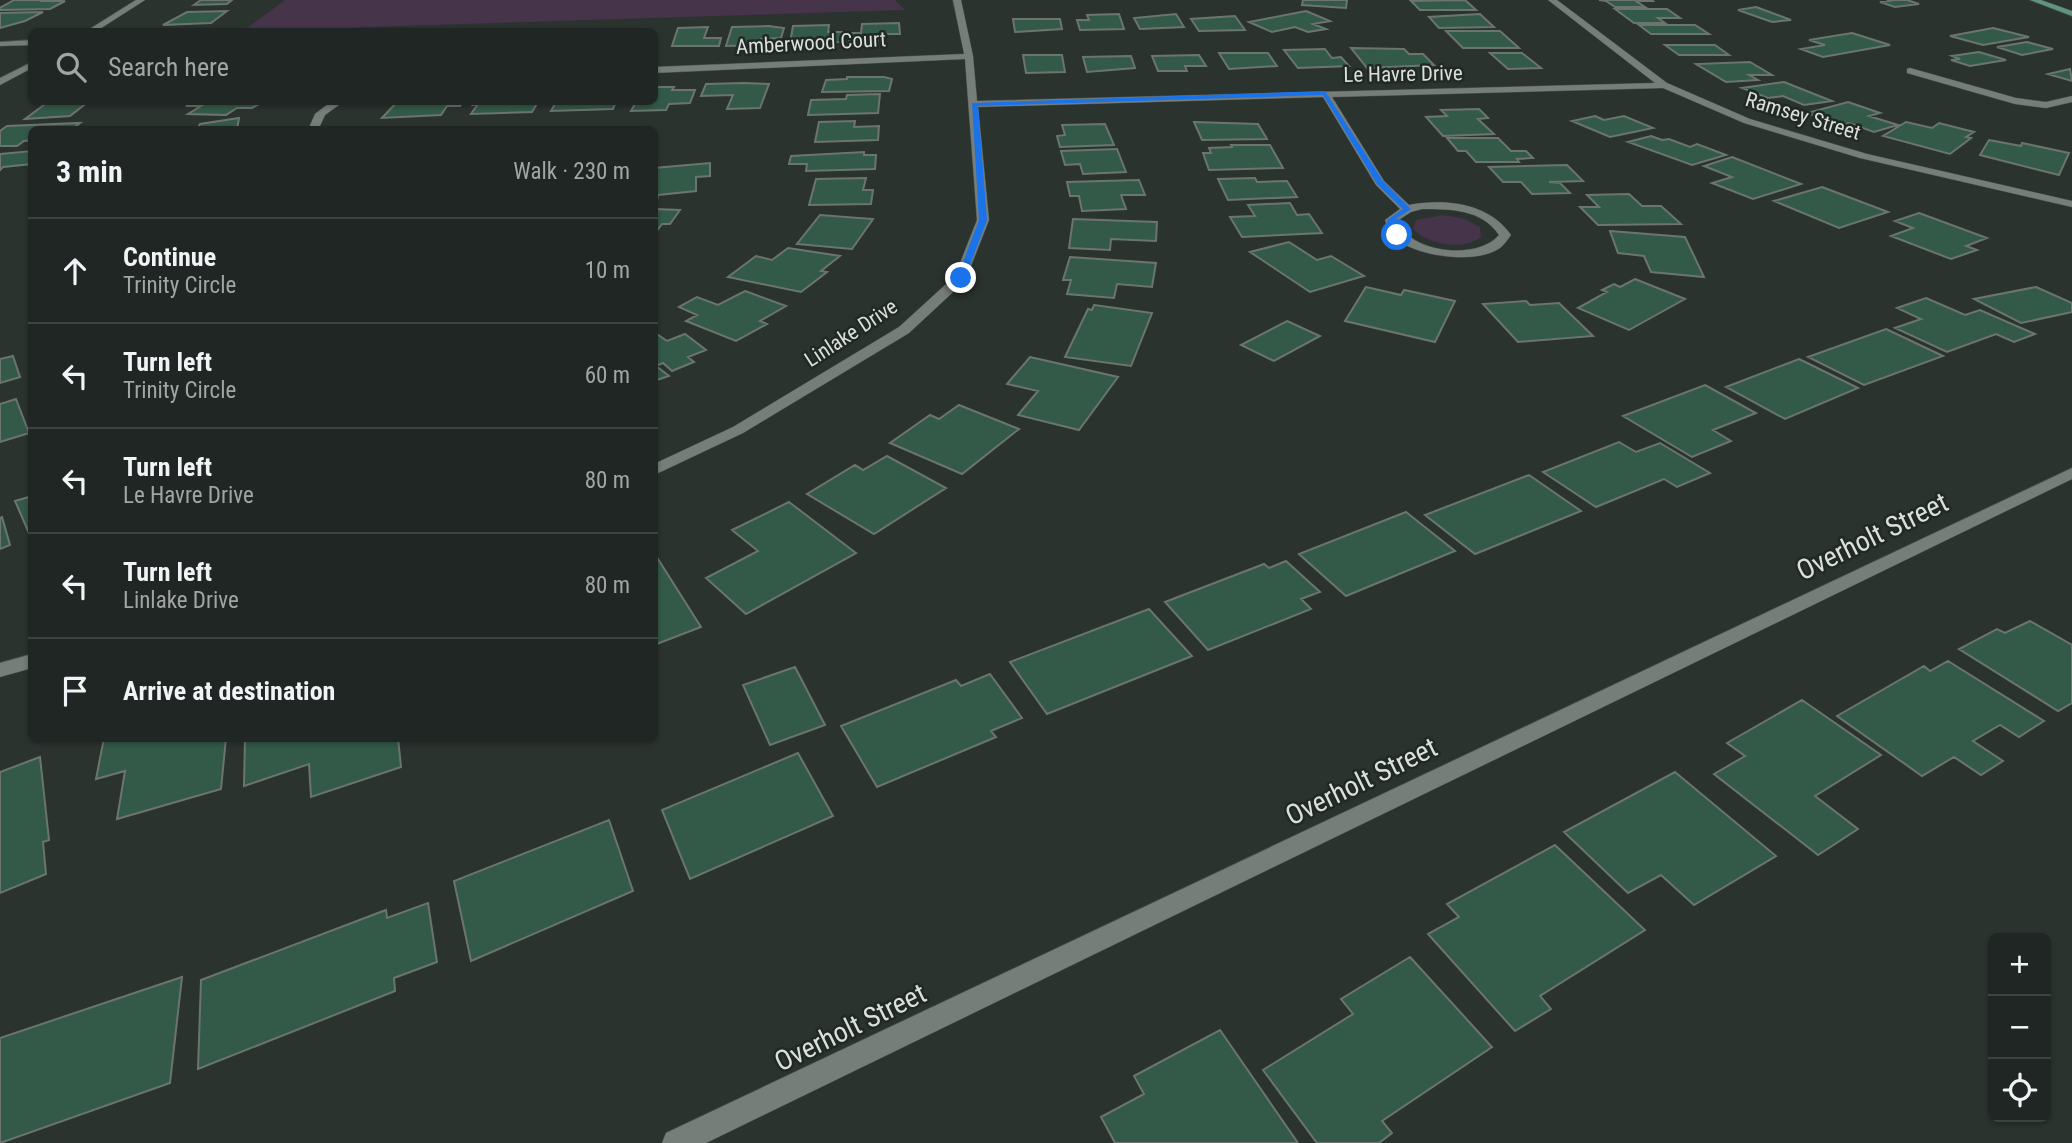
<!DOCTYPE html>
<html lang="en">
<head>
<meta charset="utf-8">
<style>
  :root { --surface:#202623; --page:#2d3230; --text:#f1f3f6; --muted:#a2a5a6; --line:#3d4341 }
  body { margin:0; font-family:"Roboto Condensed",sans-serif; background:var(--page); color:var(--text) }
  .controls { position:absolute; right:21px; bottom:21px; display:grid; overflow:hidden; border-radius:10px; box-shadow:0 2px 5px #0004 }
  .controls button { width:63px; height:63px; display:grid; place-items:center; padding:0; border:0; border-bottom:2px solid var(--line); background:var(--surface); color:var(--text); font:35px sans-serif }
  .stop { position:absolute; width:21px; height:21px; margin:-16px; border:5px solid #1a73e8; border-radius:50%; background:#fff }
  .stop.end { background:#1a73e8; border-color:#fff; box-shadow:0 2px 7px #0008 }
  .list { margin:0; padding:0; list-style:none }
  h2 { display:flex; justify-content:space-between; align-items:center; height:91px; margin:0; padding:0 28px; font-size:30px }
  h2 small { font-size:23px; font-weight:400; color:var(--muted) }
  .list li { display:grid; grid-template-columns:46px 1fr auto; gap:21px; align-items:center; box-sizing:border-box; height:105px; padding:0 28px; border-top:2px solid var(--line) }
  .list b { display:block; font-size:26px; white-space:nowrap }
  .list p { margin:0; font-size:23px; white-space:nowrap; color:var(--muted) }
  .list em { font-size:23px; font-style:normal; color:var(--muted) }
  .icon { flex:none; width:38px; height:38px; fill:none; stroke:currentColor; stroke-width:2; stroke-linecap:round; stroke-linejoin:round }
  .map { position:relative; flex:none; width:2072px; height:1143px; overflow:hidden }
  .search { position:absolute; background:var(--surface); box-shadow:0 2px 5px #0004; left:28px; top:28px; width:630px; height:77px; display:flex; align-items:center; gap:18px; box-sizing:border-box; padding:0 24px; border-radius:10px; color:var(--muted); font-size:26px }
  .panel { position:absolute; background:var(--surface); box-shadow:0 2px 5px #0004; left:28px; top:126px; width:630px; height:616px; border-radius:10px }
  .map>svg:first-child { display:block }
  .green { fill:#45344a }
  .building { fill:#335949; stroke:#6c7470; stroke-width:2 }
  .lines { fill:none; stroke-linecap:round; stroke-linejoin:round }
  .minor-casing { stroke:#4b514e; stroke-width:1 }
  .secondary-casing { stroke:#4b514e; stroke-width:1 }
  .minor { fill:#767e7a; fill-rule:evenodd }
  .secondary { fill:#619382; fill-rule:evenodd }
  .route { fill:#1a73e8 }
  .labels { text-anchor:middle; stroke-width:5; stroke-linejoin:round; paint-order:stroke }
  .far-street-label { font-size:21px; fill:#dbdfdd; stroke:#212925 }
  .near-street-label { font-size:28px; fill:#dbdfdd; stroke:#212925 }
</style>
</head>
<body>
<div class="map">
<svg width="2072" height="1143" viewBox="0 0 2072 1143">
  <rect width="100%" height="100%" fill="#2b332f"/>
  <!-- green -->
  <path class="green" d="M285,0H895L905,10L243,31Z
    M1443,215L1465,219L1480,227L1481,237C1464,251 1428,245 1413,229L1416,220Z"/>
  <!-- building -->
  <path class="building" d="M14,0H43L40,1H65L50,9L0,10V8Z
    M201,0H232L227,4L194,5Z
    M1303,0H1347L1346,8L1302,5Z
    M1465,0L1476,10H1420L1411,1Z
    M1599,0H1652L1653,1H1636L1645,7H1615L1606,1Z
    M1887,0H1907L1919,4L1895,7L1880,2L1889,1Z
    M1756,7L1791,20L1772,22L1738,10Z
    M1615,9H1667L1680,18H1658L1665,23H1634Z
    M227,11L211,23L163,25L187,12Z
    M1306,11L1330,21L1313,24L1326,29L1308,32L1295,27L1272,32L1249,22Z
    M43,12L25,21L0,28V13Z
    M1119,14L1124,29L1080,30L1077,20H1089L1087,15Z
    M1176,14L1184,27L1140,29L1134,18Z
    M1480,14L1494,27L1439,28L1429,17Z
    M1235,16L1245,30L1199,31L1191,19Z
    M1013,19H1060L1062,29L1015,32Z
    M899,23L900,34H878V41L849,42L850,33H861L862,24Z
    M829,25L828,32H842L841,42L790,43L793,26Z
    M1639,25H1695L1709,34H1651Z
    M769,26L784,28L781,38L761,39L760,45L726,46L732,27Z
    M708,27L704,38H721L719,46H672L678,28Z
    M1993,28L2029,37L1983,45L1950,36Z
    M1446,31H1500L1519,48H1463Z
    M1852,33L1890,45L1823,57L1801,49L1825,45L1809,40Z
    M2027,42L2053,49L2022,55L1997,47Z
    M1665,45H1715L1729,55H1679Z
    M1351,48L1404,49L1409,54H1423L1434,65L1367,68Z
    M1325,49L1332,58L1341,57L1349,66L1298,68L1284,50Z
    M1979,52L2006,60L1970,66L1951,60L1960,59L1952,56Z
    M1219,53H1268L1277,66L1229,69Z
    M1490,53H1522L1541,68L1508,69Z
    M1023,55H1062L1065,72L1026,73Z
    M1199,55L1206,66H1185L1187,71H1158L1152,56Z
    M1131,56L1135,68L1087,72L1083,57Z
    M1750,62L1772,75H1749L1758,80L1726,82L1696,64Z
    M2070,69L2072,81L2048,74Z
    M847,77H884L892,79L889,91L822,92L826,80L847,79Z
    M1784,82L1832,101L1804,105L1783,96L1768,98L1742,88Z
    M744,83L769,84L760,108L727,109L733,95L701,96L706,84Z
    M654,87H674L672,90H695L690,103L669,104L666,110L631,111L636,102H654Z
    M880,94L878,113L808,115L811,100L846,99L847,95Z
    M48,102H88L70,116L25,119Z
    M194,102H263L252,108H237L226,115L188,114L201,106H186Z
    M397,102H463L460,106H447L441,115L382,118Z
    M475,102H538L532,112L471,114L478,104L473,105Z
    M547,102H616L613,109L551,111L556,102Z
    M1848,102L1880,113L1869,116L1898,125L1874,132L1849,123L1842,125L1807,113Z
    M1479,109L1488,118L1478,119L1494,134L1443,136L1426,117L1447,116L1441,110Z
    M1595,116L1604,120L1624,116L1653,128L1610,137L1572,121Z
    M239,118L237,130H186L198,128L200,124Z
    M855,121L854,127L879,126L878,140L815,142L819,122Z
    M1194,122L1258,124L1267,139L1202,140Z
    M1906,122L1932,128L1939,123L1974,132L1966,137L1971,138L1950,154L1883,136Z
    M80,123L71,130H32V140L24,141L17,146H0V131L7,126Z
    M1105,124L1114,145L1060,147L1057,136L1065,135L1062,125Z
    M1651,136L1662,140L1669,139L1690,147L1697,144L1726,155L1692,165L1628,142Z
    M1447,138H1498L1511,151H1526L1533,158L1517,159L1519,162H1476L1466,151H1458Z
    M1989,140L2021,146L2022,143L2069,153L2059,175L1980,155Z
    M1231,145H1270L1283,168L1209,170L1203,153H1211L1209,148L1232,147Z
    M1117,149L1126,172L1083,174L1080,164L1065,165L1061,151Z
    M32,151V164L3,167L0,170V154Z
    M864,152V155H876L875,169L806,171L807,164H789L791,156Z
    M1732,157L1801,184L1753,199L1712,183L1732,177L1704,166Z
    M710,163V176L696,177V191L658,195L657,201H654V168Z
    M1567,165L1583,181L1549,182L1560,183L1570,193L1532,194L1521,182H1503L1489,167Z
    M866,178L863,190H873L871,204L809,205L816,179Z
    M1255,178L1257,182L1287,181L1297,197L1228,200L1218,179Z
    M1139,180L1145,195H1121L1126,209L1082,211L1079,196H1070L1067,182Z
    M1822,187L1888,212L1839,228L1774,201Z
    M1629,194L1642,206H1661L1681,224L1598,225L1580,207H1599L1587,195Z
    M1290,203L1297,215L1309,214L1322,233L1242,237L1230,217L1255,216L1248,205Z
    M654,209L680,210L670,224H662L654,235Z
    M1919,213L1987,238L1966,246L1977,250L1951,259L1891,236L1913,228L1895,221Z
    M820,215L873,219L852,249L797,244Z
    M1073,219L1157,222L1156,241L1111,239L1110,250L1069,248Z
    M1610,231L1685,237L1704,277L1651,272L1644,256L1618,253Z
    M1289,242L1317,260L1331,256L1364,276L1310,292L1250,252Z
    M788,248L840,256L821,271L827,272L801,292L728,277L756,256L772,260Z
    M1070,257L1156,263L1152,287L1117,284L1114,298L1067,294L1071,280H1063Z
    M1635,279L1685,299L1629,330L1578,308L1607,292L1602,290L1614,284L1620,287Z
    M1366,287L1401,295L1404,290L1455,301L1435,342L1345,321Z
    M2036,287L2072,303V312L2021,323L1974,299Z
    M745,291L786,306L760,321L767,324L736,341L686,321L697,315L679,307L697,297L718,305Z
    M1926,298L1965,315L1980,310L2035,334L2014,342L1996,334L1947,352L1895,328L1921,319L1897,308Z
    M1526,301L1530,305L1559,303L1593,336L1518,342L1483,304Z
    M1094,305L1152,313L1131,366L1065,357L1088,309L1092,310Z
    M1287,321L1320,336L1274,361L1241,345Z
    M1886,329L1943,356L1864,385L1808,357Z
    M654,332L667,341L685,334L706,350L688,357L694,362L672,371L663,363L656,366L669,376L654,381Z
    M13,356L20,377L0,383V359Z
    M1030,357L1118,377L1079,430L1018,415L1038,391L1007,384Z
    M1799,359L1858,388L1785,419L1726,387Z
    M1705,385L1756,413L1713,430L1731,441L1692,457L1623,416Z
    M16,399L29,433L0,442V404Z
    M959,405L1019,429L962,474L890,443L930,415L939,419Z
    M1619,442L1636,452L1660,443L1710,473L1677,487L1664,479L1596,507L1543,472Z
    M887,456L946,488L874,534L807,494L855,465L863,470Z
    M1529,475L1581,511L1475,554L1425,515Z
    M32,496V540L15,501Z
    M789,502L856,553L746,614L706,578L758,551L732,530Z
    M1406,512L1455,551L1346,596L1299,554Z
    M2,517L10,545L0,549V518Z
    M658,559L701,627L654,645V561Z
    M1286,561L1320,592L1301,599L1311,609L1208,650L1165,602L1264,564L1269,568Z
    M1149,609L1192,656L1047,714L1010,662Z
    M2030,621L2072,645V703L2058,711L1959,649L1997,629L2005,633Z
    M1948,661L2044,721L2019,737L2000,725L1973,741L2003,761L1981,775L1954,757L1922,776L1837,716L1924,666L1930,671Z
    M795,667L825,725L770,745L743,685Z
    M990,674L1022,718L991,731L996,737L877,787L841,726L956,680L961,686Z
    M1802,700L1881,755L1815,796L1858,829L1818,855L1714,774L1745,756L1727,743Z
    M104,738H226L221,789L117,819L125,771L96,779Z
    M245,738H398L401,767L311,797L309,764L244,786Z
    M798,753L833,816L690,879L662,810Z
    M40,757L49,840L43,842L46,874L0,893V772Z
    M1675,772L1776,856L1694,905L1661,875L1628,893L1564,832Z
    M609,820L633,891L471,961L454,881Z
    M1555,845L1645,930L1540,996L1551,1009L1515,1031L1428,934L1459,917L1447,904Z
    M428,903L437,962L394,978L395,991L198,1069L201,980L386,910L387,918Z
    M1410,957L1492,1047L1382,1121L1392,1133L1379,1143H1317L1263,1070L1353,1014L1341,999Z
    M182,977L170,1083L0,1143V1038Z
    M1220,1030L1298,1143H1115L1101,1117L1144,1094L1134,1076Z"/>
  <g class="lines">
    <!-- minor casing -->
    <g class="minor-casing">
      <path id="minor" d="M136,0H145L95,32H85Z
        M953,0H961L973,56L977,101L1655,83L1548,0H1557L1667,83L1750,119L1867,154L2072,201V207L1860,158L1744,123L1663,88L1332,97L1384,181L1409,205C1445,198 1489,203 1511,235C1508,239 1504,245 1500,248C1476,265 1412,257 1392,235C1389,231 1387,225 1385,220L1400,209L1376,185L1323,97L978,107L989,220L965,281L909,333L743,433L654,475V464L733,427L899,327L955,276L977,220L965,59L654,73V67L964,54ZM1422,209C1450,209 1482,209 1499,235C1477,261 1410,253 1397,221L1411,212Z
        M32,40V45L0,46V42Z
        M32,62V68L0,85V78Z
        M1910,68L2016,98L2046,102L2072,96V102L2046,108L2015,104L1907,73V69Z
        M331,102H343L325,115L318,130H308L315,114Z
        M2072,468V479L706,1143H662L666,1133Z
        M32,654V668L0,677V663Z"/>
    </g>
    <!-- secondary casing -->
    <g class="secondary-casing">
      <path id="secondary" d="M2030,0H2041L2072,11V16Z"/>
    </g>
    <!-- minor -->
    <use href="#minor" class="minor"/>
    <!-- secondary -->
    <use href="#secondary" class="secondary"/>
  </g>
  <!-- route -->
  <path class="route" d="M1325,91L1383,181L1411,209L1394,220L1400,236H1394L1387,227V220L1403,209L1377,184L1323,95L978,106L987,220L965,278L961,280L957,278L979,220L972,103Z"/>
  <g class="labels">
    <!-- far-street labels -->
    <g class="far-street-label">
      <text transform="translate(811 43) rotate(-3)" y="7">Amberwood Court</text>
      <text transform="translate(1403 74) rotate(-1)" y="7">Le Havre Drive</text>
      <text transform="translate(1803 116) rotate(17)" y="7">Ramsey Street</text>
      <text transform="translate(851 333) rotate(-33)" y="7">Linlake Drive</text>
    </g>
    <!-- near-street labels -->
    <g class="near-street-label">
      <text transform="translate(1872 536) rotate(-26)" y="10">Overholt Street</text>
      <text transform="translate(1361 781) rotate(-26)" y="10">Overholt Street</text>
      <text transform="translate(850 1027) rotate(-26)" y="10">Overholt Street</text>
    </g>
  </g>
</svg>
<div class="controls">
<button>+</button>
<button>−</button>
<button><svg class="icon" aria-label="locate" viewBox="0 0 24 24"><circle cx="12" cy="12" r="6"/><path d="M12 2v4M12 18v4M2 12h4M18 12h4"/></svg></button>
</div>
<div class="stop" style="left:1397px;top:235px"></div>
<div class="stop end" style="left:961px;top:278px"></div>
<div class="search"><svg class="icon" aria-label="search" viewBox="0 0 24 24"><circle cx="10" cy="10" r="6"/><path d="M15 15l6 6"/></svg>Search here</div>
<section class="panel">
<h2>3 min<small>Walk · 230 m</small></h2>
<ul class="list">
<li><svg class="icon" aria-label="ahead" viewBox="0 0 24 24"><path d="M12 20V5M6 11l6-6 6 6"/></svg><div><b>Continue</b><p>Trinity Circle</p></div><em>10 m</em></li>
<li><svg class="icon" aria-label="left" viewBox="0 0 24 24"><path d="M17 20v-9H6M10 6l-5 5 5 5"/></svg><div><b>Turn left</b><p>Trinity Circle</p></div><em>60 m</em></li>
<li><svg class="icon" aria-label="left" viewBox="0 0 24 24"><path d="M17 20v-9H6M10 6l-5 5 5 5"/></svg><div><b>Turn left</b><p>Le Havre Drive</p></div><em>80 m</em></li>
<li><svg class="icon" aria-label="left" viewBox="0 0 24 24"><path d="M17 20v-9H6M10 6l-5 5 5 5"/></svg><div><b>Turn left</b><p>Linlake Drive</p></div><em>80 m</em></li>
<li><svg class="icon" aria-label="arrive" viewBox="0 0 24 24"><path d="M6 21V4h12l-3 4 3 4H6"/></svg><div><b>Arrive at destination</b></div></li>
</ul>
</section>
</div>
</body>
</html>
